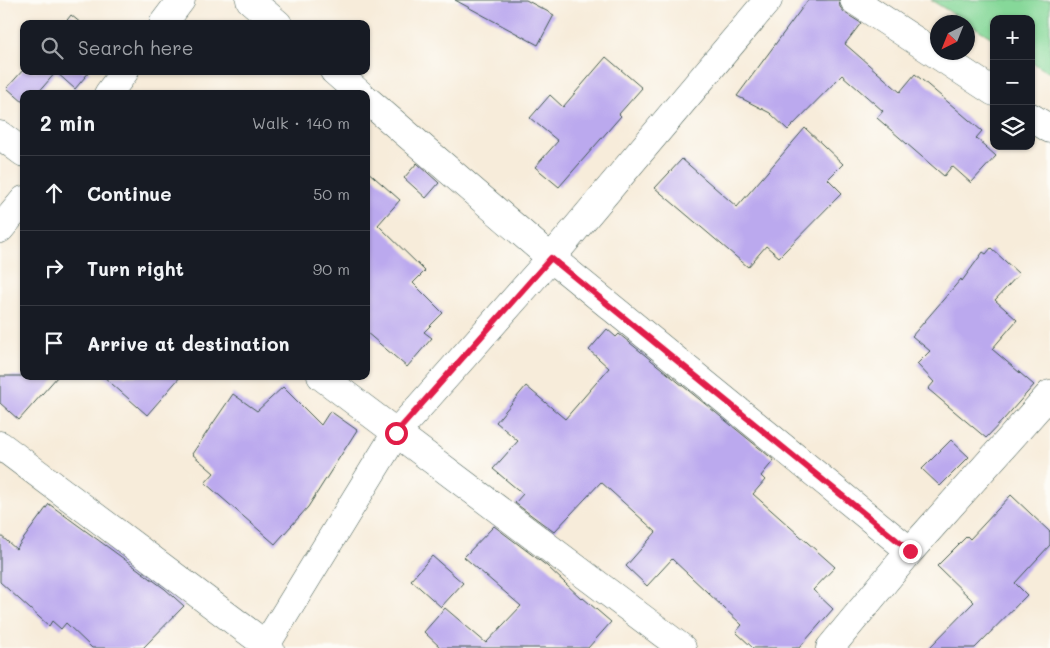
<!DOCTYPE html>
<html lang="en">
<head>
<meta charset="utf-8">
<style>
  :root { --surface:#171b24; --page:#242831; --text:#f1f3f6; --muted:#9ea1a6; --line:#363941 }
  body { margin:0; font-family:Mali,sans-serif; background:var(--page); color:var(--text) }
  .controls { position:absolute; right:15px; top:15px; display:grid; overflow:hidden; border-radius:10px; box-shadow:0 1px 4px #0004 }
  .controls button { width:45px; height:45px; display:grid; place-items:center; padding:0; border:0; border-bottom:1px solid var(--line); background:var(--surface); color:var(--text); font:25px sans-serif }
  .compass { position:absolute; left:930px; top:15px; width:45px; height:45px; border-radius:50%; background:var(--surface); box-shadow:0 1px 4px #0004; rotate:223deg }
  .stop { position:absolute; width:15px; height:15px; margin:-11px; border:4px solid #e11d48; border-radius:50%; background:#fff }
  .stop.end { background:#e11d48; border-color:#fff; box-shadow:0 1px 5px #0008 }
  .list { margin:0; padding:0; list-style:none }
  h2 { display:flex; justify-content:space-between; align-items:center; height:65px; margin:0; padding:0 20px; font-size:21px }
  h2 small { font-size:16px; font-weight:400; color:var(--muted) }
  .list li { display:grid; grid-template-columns:32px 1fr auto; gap:15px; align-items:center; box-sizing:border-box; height:75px; padding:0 20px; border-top:1px solid var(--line) }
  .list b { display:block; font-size:19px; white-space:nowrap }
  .list em { font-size:16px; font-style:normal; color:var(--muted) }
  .icon { flex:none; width:28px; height:28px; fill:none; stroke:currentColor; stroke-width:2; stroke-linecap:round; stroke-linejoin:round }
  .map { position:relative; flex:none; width:1050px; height:648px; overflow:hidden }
  .search { position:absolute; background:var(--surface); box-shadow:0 1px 4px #0004; left:20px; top:20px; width:350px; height:55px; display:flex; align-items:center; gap:12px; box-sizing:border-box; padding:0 18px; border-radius:10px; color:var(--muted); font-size:19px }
  .panel { position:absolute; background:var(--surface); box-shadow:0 1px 4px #0004; left:20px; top:90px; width:350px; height:290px; border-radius:10px }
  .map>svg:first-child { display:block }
  .green { fill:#86d899; stroke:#528a66 }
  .building { fill:#bba9ee }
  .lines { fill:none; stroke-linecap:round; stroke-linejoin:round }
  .street-casing { stroke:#3f574d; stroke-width:29 }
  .street { stroke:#fff; stroke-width:28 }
  .route { stroke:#e11d48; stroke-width:6 }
</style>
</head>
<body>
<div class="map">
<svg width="1050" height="648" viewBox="0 0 1050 648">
  <rect width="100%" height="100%" fill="#fdfcf7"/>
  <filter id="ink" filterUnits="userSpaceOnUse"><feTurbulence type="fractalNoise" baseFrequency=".02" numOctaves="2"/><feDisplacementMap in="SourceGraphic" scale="10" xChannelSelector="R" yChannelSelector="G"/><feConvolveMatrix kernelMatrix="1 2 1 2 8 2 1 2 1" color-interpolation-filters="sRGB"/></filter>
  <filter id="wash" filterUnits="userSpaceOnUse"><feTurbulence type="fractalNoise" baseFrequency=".0096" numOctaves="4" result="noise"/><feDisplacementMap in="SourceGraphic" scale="20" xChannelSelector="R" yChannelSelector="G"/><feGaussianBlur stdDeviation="1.12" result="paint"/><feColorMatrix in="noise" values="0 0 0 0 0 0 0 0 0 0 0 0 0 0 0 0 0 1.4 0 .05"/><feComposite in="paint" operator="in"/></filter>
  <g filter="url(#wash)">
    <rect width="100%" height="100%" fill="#f7ecda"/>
    <!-- green -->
    <path class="green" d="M931,0H1050V73L1031,62V19H994V39Z"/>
    <g id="blocks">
      <!-- building -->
      <path class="building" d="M455,0H526L554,15L538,45Z
        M808,0H839L840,7L845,13L861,23L845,44L900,92L915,74L982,131L976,138L996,156L971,183L952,166L944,176L877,118L883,111L842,75L788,130L770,113L737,96Z
        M71,15L82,24H64Z
        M606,57L642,88L619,114L621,116L559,187L535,167L558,141L530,118L550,95L563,107Z
        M24,69V71H90L75,89L56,72L37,94H24V103L7,88Z
        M805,128L843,164L828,179L842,193L779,257L766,246L748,267L655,188L682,159L737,207Z
        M417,163L439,183L426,198L404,178Z
        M366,170L400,200L378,225L425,271L413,283L443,313L424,332L432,338L407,367L366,332Z
        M991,248L1019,274L995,300L1017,320L992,349L1034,385L1004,419L986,438L928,389L934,382L917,364L930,351L912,336L961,279L962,281L983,252L986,254Z
        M607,329L616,337L619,334L774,460L761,476L765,480L753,494L835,567L813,590L833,609L799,648H753L736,632L742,625L672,559L647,586L626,566L656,532L601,482L554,532L515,503L523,494L493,469L518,441L496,422L526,386L565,419L609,368L589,350Z
        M0,376H58L19,420L0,403Z
        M103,376H181L147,415Z
        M283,387L321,425L330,411L357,430L308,507L275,544L205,483L214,473L192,454L233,394L257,411Z
        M951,440L969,457L940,486L922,469Z
        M1011,495L1050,532V545L1015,583L1027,595L975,648H929L974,602L937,566L967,536L970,539Z
        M49,504L165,589L184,606L143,648H92L66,623L61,629L52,621L49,626L0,582V535L16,549Z
        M494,526L547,566L582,599L583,598L611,622L588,648H441L424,632L445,608L486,643L521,606L464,557Z
        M432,556L463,583L441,607L411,580Z"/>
    </g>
  </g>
  <g filter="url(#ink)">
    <use href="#blocks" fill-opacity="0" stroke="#3f574d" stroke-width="1"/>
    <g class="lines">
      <!-- street casing -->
      <g class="street-casing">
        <path id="street" d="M250,0L278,24
          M854,0L994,92
          M163,24L181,0
          M334,71L360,94
          M108,94L125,71
          M366,99L551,258L910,551
          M1031,117L1050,129
          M0,135L24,153
          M0,229L24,200
          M321,376L682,648
          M0,445L270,648
          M264,648L396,433L551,258L768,0
          M830,648L910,551L1050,394"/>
      </g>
      <!-- street -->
      <use href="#street" class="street"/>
    </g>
  </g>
  <g class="lines" filter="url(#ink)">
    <!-- route -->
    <path class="route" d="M396,433L551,258L910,551"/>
  </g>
</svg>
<div class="controls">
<button>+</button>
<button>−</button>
<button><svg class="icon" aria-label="layers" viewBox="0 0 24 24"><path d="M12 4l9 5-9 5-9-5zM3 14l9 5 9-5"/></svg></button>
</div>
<svg class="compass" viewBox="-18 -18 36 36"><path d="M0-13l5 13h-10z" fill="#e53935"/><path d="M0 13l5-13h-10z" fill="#9ea1a6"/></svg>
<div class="stop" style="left:396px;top:433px"></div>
<div class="stop end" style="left:910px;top:551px"></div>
<div class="search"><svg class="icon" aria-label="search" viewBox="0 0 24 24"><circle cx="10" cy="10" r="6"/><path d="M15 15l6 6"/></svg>Search here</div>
<section class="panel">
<h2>2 min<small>Walk · 140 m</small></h2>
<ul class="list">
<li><svg class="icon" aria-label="ahead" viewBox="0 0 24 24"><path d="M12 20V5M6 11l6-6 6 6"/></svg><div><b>Continue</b></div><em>50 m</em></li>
<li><svg class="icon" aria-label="right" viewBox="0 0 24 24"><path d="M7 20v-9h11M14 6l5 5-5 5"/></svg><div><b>Turn right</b></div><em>90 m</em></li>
<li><svg class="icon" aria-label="arrive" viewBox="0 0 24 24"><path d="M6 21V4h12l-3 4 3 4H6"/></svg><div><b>Arrive at destination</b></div></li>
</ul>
</section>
</div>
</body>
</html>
